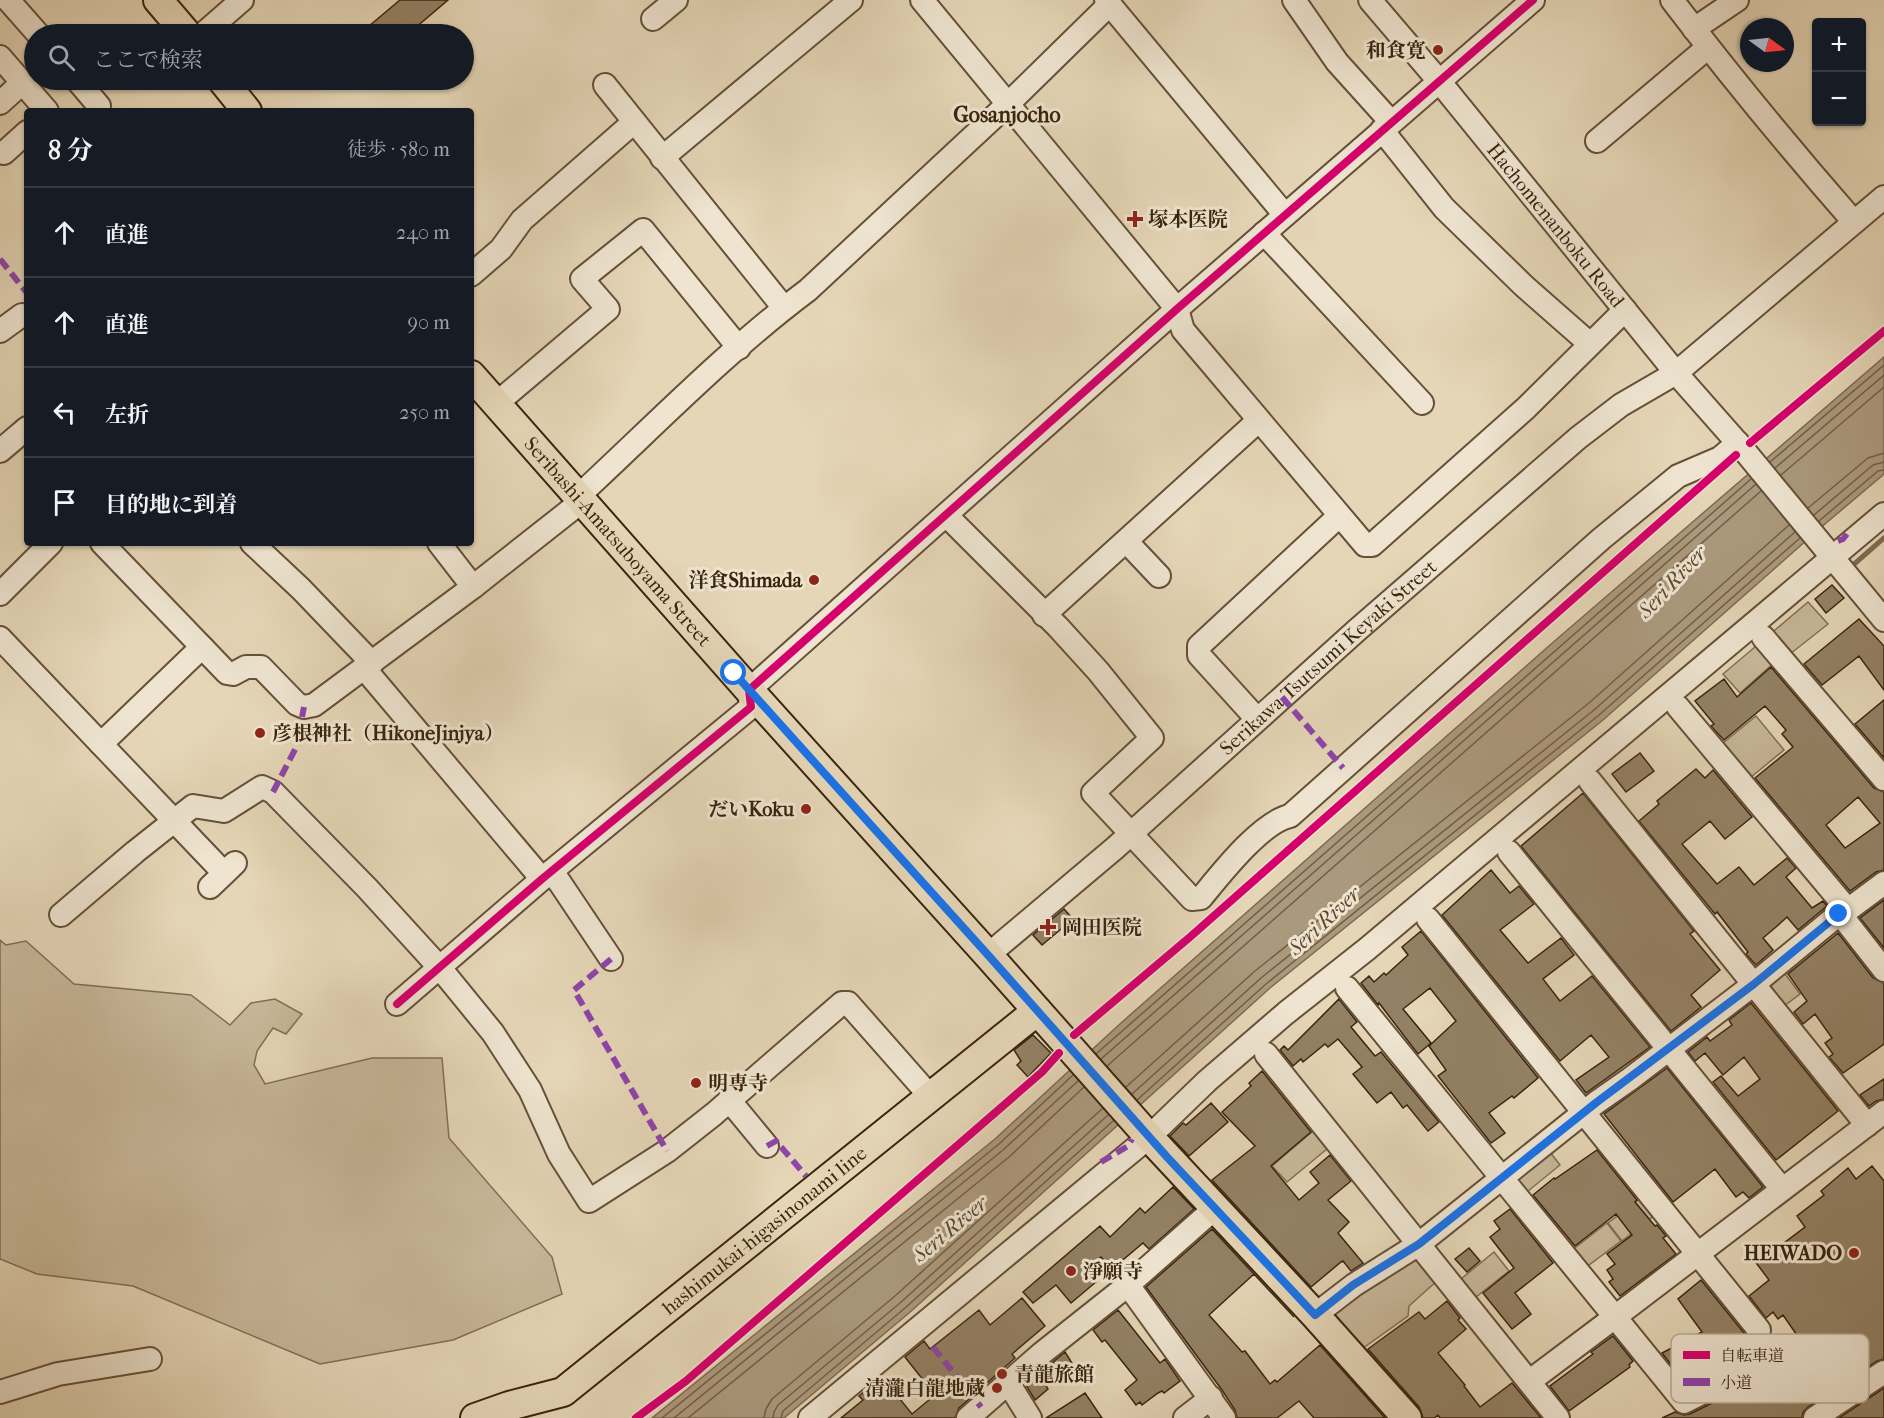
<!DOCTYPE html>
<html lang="ja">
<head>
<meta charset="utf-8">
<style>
  :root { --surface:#171b24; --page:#242831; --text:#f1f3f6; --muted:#9ea1a6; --line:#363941 }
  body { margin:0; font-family:"IM FELL French Canon","Noto Serif JP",serif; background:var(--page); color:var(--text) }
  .controls { position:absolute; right:18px; top:18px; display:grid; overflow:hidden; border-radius:6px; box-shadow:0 2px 4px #0004 }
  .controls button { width:54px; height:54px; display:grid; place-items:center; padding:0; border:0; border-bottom:2px solid var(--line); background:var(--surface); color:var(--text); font:30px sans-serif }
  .compass { position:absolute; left:1740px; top:18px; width:54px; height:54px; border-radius:50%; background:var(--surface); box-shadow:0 2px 4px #0004; rotate:105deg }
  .stop { position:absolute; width:18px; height:18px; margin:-14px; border:4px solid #1a73e8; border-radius:50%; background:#fff }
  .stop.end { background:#1a73e8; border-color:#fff; box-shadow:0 2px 6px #0008 }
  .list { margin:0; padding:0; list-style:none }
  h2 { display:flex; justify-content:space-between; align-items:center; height:78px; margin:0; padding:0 24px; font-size:26px }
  h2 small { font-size:20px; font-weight:400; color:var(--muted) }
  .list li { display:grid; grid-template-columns:39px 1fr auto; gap:18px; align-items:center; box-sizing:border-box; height:90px; padding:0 24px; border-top:2px solid var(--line) }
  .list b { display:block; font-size:22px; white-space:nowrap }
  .list em { font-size:20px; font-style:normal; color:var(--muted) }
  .icon { flex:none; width:33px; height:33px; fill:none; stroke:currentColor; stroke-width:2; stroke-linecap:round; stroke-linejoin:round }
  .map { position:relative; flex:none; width:1884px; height:1418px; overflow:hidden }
  .search { position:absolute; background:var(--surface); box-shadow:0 2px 4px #0004; left:24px; top:24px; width:450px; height:66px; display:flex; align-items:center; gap:15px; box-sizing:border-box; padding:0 21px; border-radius:33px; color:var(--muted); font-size:22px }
  .panel { position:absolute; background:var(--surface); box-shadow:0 2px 4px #0004; left:24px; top:108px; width:450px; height:438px; border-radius:6px }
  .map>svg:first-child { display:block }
  .green { fill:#c8b89a; stroke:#816e54; stroke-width:1.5 }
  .water { fill:#ab997d; stroke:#7e6a50; stroke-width:1.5 }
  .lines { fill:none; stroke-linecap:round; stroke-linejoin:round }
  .shore { stroke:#725e45; stroke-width:1.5 }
  .stream { stroke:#7e6a50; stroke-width:5 }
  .building { fill:#938165; stroke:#3a240d; stroke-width:1.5; fill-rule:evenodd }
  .minor-casing { stroke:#655038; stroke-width:26 }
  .major-casing { stroke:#3a240d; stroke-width:32 }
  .minor { stroke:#eee4d0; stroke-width:22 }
  .major { stroke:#e5d6b7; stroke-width:28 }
  .quiet { stroke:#8e44ad; stroke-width:6; stroke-dasharray:12 6; stroke-linecap:butt }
  .cycleway-casing { stroke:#eee4d0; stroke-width:11 }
  .cycleway { stroke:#d6006c; stroke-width:8 }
  .route { stroke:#1a73e8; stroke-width:8 }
  .poi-dot { fill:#8f2418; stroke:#eee4d0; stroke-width:2 }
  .labels { text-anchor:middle; stroke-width:6; stroke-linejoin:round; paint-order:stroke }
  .poi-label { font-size:20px; font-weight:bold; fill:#3a240d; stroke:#eee4d0; text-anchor:start }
  .street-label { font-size:20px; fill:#3a240d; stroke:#eee4d0 }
  .water-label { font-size:21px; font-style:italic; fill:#5c472f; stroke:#eee4d0 }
  .quarter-label { font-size:22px; font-weight:bold; fill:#3a240d; stroke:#eee4d0 }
  .key { fill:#eee4d0; stroke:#b8aa96; stroke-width:1.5 }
  .key-label { font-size:16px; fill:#3a240d }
</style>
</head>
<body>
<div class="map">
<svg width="1884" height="1418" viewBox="0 0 1884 1418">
  <rect width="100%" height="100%" fill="#e5d6b7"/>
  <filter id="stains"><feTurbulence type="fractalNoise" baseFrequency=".00333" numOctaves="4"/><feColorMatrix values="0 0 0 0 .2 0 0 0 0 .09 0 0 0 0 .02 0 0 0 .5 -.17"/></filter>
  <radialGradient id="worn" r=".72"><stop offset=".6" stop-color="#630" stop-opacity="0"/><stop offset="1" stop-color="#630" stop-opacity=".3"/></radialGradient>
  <!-- green -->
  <path class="green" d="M1808,602L1828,624L1785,658L1768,636Z
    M1762,641L1776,661L1740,693L1723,674Z
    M1756,716L1784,750L1745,782L1717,748Z
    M0,940L6,945L26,941L74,984L191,995L230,1025L251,1003L275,999L302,1014L286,1034L273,1028L257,1051L254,1065L265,1084L372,1058H442L449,1138L552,1257L562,1294L453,1340L320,1364L133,1286L37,1274L0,1259Z
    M1780,967L1800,994L1780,1009L1761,982Z
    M1319,1126L1333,1144L1287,1182L1272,1166Z
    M1546,1147L1560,1165L1522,1196L1508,1176Z
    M1646,1194L1660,1211L1622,1241L1608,1223Z
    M1607,1223L1621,1241L1581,1271L1567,1254Z
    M1494,1252L1509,1271L1471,1301L1456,1283Z
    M1412,1255L1440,1278L1409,1306L1408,1316L1363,1348L1330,1311Z"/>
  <!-- water -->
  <path class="water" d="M1884,357V474L1825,524L1603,720L1270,988L909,1313L784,1418H652L995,1139L1121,1023L1550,645Z"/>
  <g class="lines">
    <!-- shore -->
    <path class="shore" d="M1770,462L1884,365
      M1775,468L1884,375
      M1781,475L1884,387
      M1808,508L1868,458L1884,453
      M1814,515L1873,465L1884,462
      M1819,521L1878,471L1884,470
      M1096,1054L1751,479
      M1101,1059L1756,484
      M1107,1066L1761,491
      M1126,1087L1255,971L1589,703L1789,525
      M1132,1094L1261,978L1594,710L1795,532
      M1137,1100L1266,984L1599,715L1800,538
      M662,1418L999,1144L1073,1075
      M674,1418L1003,1150L1078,1081
      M688,1418L1009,1157L1084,1087
      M764,1418L766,1409L772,1399L895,1296L1103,1108
      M773,1418L774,1412L778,1405L900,1303L1108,1115
      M781,1418L783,1411L905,1308L1113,1121"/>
    <!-- stream -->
    <path class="stream" d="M1852,566L1884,538"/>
  </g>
  <!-- building -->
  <path class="building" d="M400,0H448L408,34H376L369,26Z
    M1832,585L1844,598L1826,613L1815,599Z
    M1859,619L1884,646V690L1859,656L1822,685L1804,664Z
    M1771,667L1874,788L1884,792V870L1876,872L1850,891L1755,778L1793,747L1782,734L1786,730L1765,706L1724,740L1711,726L1714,724L1695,701L1724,679L1737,697ZM1858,797L1880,823L1845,848L1826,825Z
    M1884,700V758L1855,724Z
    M1640,753L1654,771L1626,792L1612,774Z
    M1696,769L1705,778L1713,770L1752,817L1725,839L1710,821L1682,844L1717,884L1739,867L1754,885L1787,858L1796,868L1786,877L1812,908L1823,901L1827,906L1798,930L1787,917L1776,927L1763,938L1773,950L1756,965L1746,954L1748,952L1717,912L1715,914L1639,821L1659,804L1657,801Z
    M1583,793L1694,931L1690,934L1720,970L1691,995L1701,1007L1671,1031L1521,846Z
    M1491,870L1510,893L1519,886L1534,904L1500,930L1528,963L1561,938L1574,955L1543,979L1560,1001L1592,976L1650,1047L1586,1093L1576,1080L1609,1057L1591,1035L1560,1061L1442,915Z
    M1884,900V948L1860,918Z
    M1064,909L1073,919L1042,945L1033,935Z
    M1421,931L1538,1078L1514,1098L1512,1096L1489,1113L1505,1133L1491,1143L1438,1076L1446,1070L1429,1046L1456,1021L1430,988L1403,1009L1431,1043L1418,1054L1379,1003L1378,1005L1361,983L1369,976L1374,982L1384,973L1386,975L1408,955L1402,947Z
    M1838,933L1873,978L1884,983V1044L1843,1073L1829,1057L1833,1054L1825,1043L1832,1038L1815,1014L1803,1024L1794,1012L1807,1001L1788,974Z
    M1339,999L1357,1022L1351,1027L1375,1056L1381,1052L1439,1122L1428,1131L1407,1105L1403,1108L1391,1092L1377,1103L1353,1074L1362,1067L1338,1039L1328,1047L1325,1044L1303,1062L1301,1059L1293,1066L1280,1050L1284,1046L1288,1050Z
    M1751,1003L1838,1111L1776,1160L1713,1082L1721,1076L1738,1096L1760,1079L1744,1057L1723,1075L1705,1053L1695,1061L1688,1052L1707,1037L1710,1041L1732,1025L1729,1020Z
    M1033,1035L1051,1053L1028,1077L1017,1065L1021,1061L1014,1050Z
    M1667,1068L1763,1187L1749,1198L1743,1192L1736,1197L1715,1169L1673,1202L1604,1114Z
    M1262,1071L1311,1132L1271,1166L1299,1200L1319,1183L1310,1172L1330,1155L1351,1181L1328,1200L1349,1222L1338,1233L1363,1263L1351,1271L1343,1261L1341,1262L1311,1287L1212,1180L1255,1146L1222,1112L1251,1086L1249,1083Z
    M1884,1079V1099L1876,1101L1869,1106L1860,1095Z
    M1211,1103L1228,1122L1189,1156L1170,1136L1183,1123L1186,1125Z
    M1597,1150L1637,1200L1635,1202L1655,1226L1657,1225L1666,1236L1663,1238L1676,1254L1620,1296L1609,1282L1613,1279L1607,1270L1615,1264L1607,1254L1632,1235L1616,1214L1575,1246L1533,1195L1554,1178L1555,1179Z
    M1872,1166L1884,1181V1359L1877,1361L1808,1407L1803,1412L1802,1418H1662L1675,1412L1684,1415L1690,1414L1726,1396L1731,1392L1733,1385L1732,1379L1728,1373L1720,1371L1709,1374L1705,1366L1682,1379L1662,1353L1702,1332L1678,1299L1701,1280L1748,1338L1759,1343L1756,1347L1776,1377L1802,1361L1791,1345L1799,1338L1783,1315L1778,1319L1773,1312L1766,1318L1749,1296L1769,1280L1754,1260L1772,1244L1776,1249L1805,1227L1797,1216L1824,1195L1821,1191L1848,1168L1856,1179Z
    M1173,1187L1194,1209L1149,1249L1143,1243L1112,1269L1101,1257L1086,1269L1096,1282L1071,1303L1056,1285L1033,1303L1023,1292L1100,1226L1110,1237L1140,1208L1145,1213Z
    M1510,1209L1553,1263L1515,1293L1531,1314L1512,1329L1483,1293L1514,1268L1490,1237L1500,1229L1494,1221Z
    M1212,1229L1294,1317L1254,1274L1209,1315L1242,1352L1245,1351L1270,1384L1275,1380L1277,1382L1320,1345L1385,1418H1314L1299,1401L1277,1418H1237L1235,1410L1222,1390L1146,1287Z
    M1469,1248L1480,1261L1467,1272L1455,1259Z
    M1022,1298L1045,1326L1012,1354L1015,1358L959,1408L955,1418H841L863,1400L859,1396L882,1377L912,1414L935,1395L905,1357L924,1341L930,1349L979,1310L990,1325Z
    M1447,1301L1460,1318L1458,1320L1466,1329L1438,1353L1465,1385L1464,1386L1480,1407L1512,1383L1541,1418H1440L1438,1415L1434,1418H1423L1419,1407L1368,1349L1419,1312L1425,1319Z
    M1118,1310L1160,1363L1165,1359L1180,1381L1164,1393L1162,1391L1158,1393L1142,1405L1140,1402L1136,1405L1125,1390L1137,1380L1105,1340L1102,1342L1093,1330Z
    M1613,1336L1633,1361L1629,1365L1630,1367L1569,1411L1550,1386L1593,1354L1591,1352Z
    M1065,1352L1072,1363L1045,1384L1048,1389L1035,1400L1026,1385Z
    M1884,1388V1418H1839Z
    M1085,1393L1102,1418H1046Z"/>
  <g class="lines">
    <!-- minor casing -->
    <g class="minor-casing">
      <g id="minor">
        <path d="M8,0L38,34"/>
        <path d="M922,0L1177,309L1183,330L1365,545H1372L1526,408L1625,310"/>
        <path d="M1106,0L1285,215"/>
        <path d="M1294,0L1337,62L1391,122"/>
        <path id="s1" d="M1370,0L1439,81L1676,373L1743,449L1884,620"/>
        <path d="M1672,0C1730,76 1791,150 1854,222"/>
        <path d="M653,19L676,0"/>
        <path d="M1694,29L1737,0"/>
        <path d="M203,34L242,0"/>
        <path d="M0,57L47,111"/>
        <path d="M77,80L99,106L98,111"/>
        <path d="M605,85L784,308"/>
        <path d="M0,103L22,83"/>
        <path d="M1382,130L1444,208L1524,286L1590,344"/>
        <path d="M1597,141L1707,48"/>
        <path d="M4,153L27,132"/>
        <path d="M662,158L851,0"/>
        <path d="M1264,233L1422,403"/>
        <path d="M471,275L501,249L522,220L634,122"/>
        <path d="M0,331L22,315L27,316"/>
        <path d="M497,403L608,309L582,279L643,230L739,348"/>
        <path d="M0,451L27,428"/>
        <path d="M946,515L1058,627L1098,671L1152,738L1093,793L1192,899L1201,898C1220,875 1261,822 1290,816L1601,539L1678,476L1720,458L1738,443"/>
        <path d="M1126,541L1159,576"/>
        <path d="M102,543L227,673L233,674L246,667H261L297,704L304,707L314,705L473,587L582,501L586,489C658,422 729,349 808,290L1009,103L1110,4"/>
        <path d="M252,543L301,589L372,663"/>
        <path d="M439,543L473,587"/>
        <path d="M0,594L51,543"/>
        <path d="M1044,615L1258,421"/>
        <path d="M1763,637L1884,779"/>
        <path d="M0,638L224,873"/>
        <path d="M364,668L542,879"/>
        <path d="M1678,707L1848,910"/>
        <path d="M1257,719L1199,655V646L1339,516"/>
        <path d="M101,744L202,647"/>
        <path d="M1590,781L1867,1125"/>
        <path d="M1509,852L1782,1189"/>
        <path d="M552,871L611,959"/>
        <path d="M210,887L235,863"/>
        <path d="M61,915L135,852L193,806L224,811L262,787L273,792L367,888L440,968L493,1033L530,1090L559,1154L589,1201L667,1151L714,1114L842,1003H848L930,1096"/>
        <path d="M1841,915L1884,970"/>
        <path d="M1428,919L1759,1330"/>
        <path id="s2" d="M988,955L1115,848L1356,631L1578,438L1621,405L1676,373L1884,197"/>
        <path d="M1347,988L1615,1317L1884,1112"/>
        <path d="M397,1004L542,879L751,707L749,690L1177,309L1533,0"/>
        <path d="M1266,1054L1558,1418"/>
        <path d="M729,1100L767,1146"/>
        <path d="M1128,1285L1224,1418"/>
        <path d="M1315,1315L1354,1285L1419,1244L1597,1102L1630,1079L1754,984L1839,914L1841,915L1884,883"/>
        <path d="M1530,1381L1615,1317L1684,1402L1720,1384"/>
        <path d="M1009,1384L1030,1418"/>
        <path d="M0,1392L58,1374L150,1359"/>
        <path d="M810,1418L1149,1137L1207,1081L1286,1013L1367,949L1884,514"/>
        <path d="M968,1418L1041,1354L1128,1285L1214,1209"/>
        <path d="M1185,1418L1211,1398"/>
        <path d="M1815,1418L1884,1372"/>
      </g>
    </g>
    <!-- major casing -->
    <g class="major-casing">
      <g id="major">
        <path d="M158,0L187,34"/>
        <path d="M222,80L247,111"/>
        <path id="s3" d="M471,375L749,690L988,955L1149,1137L1315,1315L1407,1418"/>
        <path id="s4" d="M475,1418L509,1406L563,1392L1037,1011"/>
      </g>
    </g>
    <!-- minor -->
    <use href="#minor" class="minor"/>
    <!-- major -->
    <use href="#major" class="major"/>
    <!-- quiet -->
    <path class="quiet" d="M0,259L27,293
      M1838,541L1843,539L1847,534
      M1282,697L1343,768
      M302,717L304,707
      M273,792L302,736
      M611,959L574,990L667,1151
      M767,1146L776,1141L806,1176
      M1101,1162L1128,1146L1132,1139
      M933,1347L981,1407"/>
    <!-- cycleway casing -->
    <g class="cycleway-casing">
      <path id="cycleway" d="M1750,443L1884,331
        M397,1004L542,879L751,707L749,690L1177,309L1533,0
        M1074,1035L1190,937L1736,455
        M636,1418L686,1381L1042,1072L1059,1053"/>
    </g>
    <!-- cycleway -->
    <use href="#cycleway" class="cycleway"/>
  </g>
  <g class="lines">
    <!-- route -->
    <path class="route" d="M734,673L988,955L1167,1157L1315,1315L1353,1285L1419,1244L1597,1102L1754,984L1839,914"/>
  </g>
  <!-- markers -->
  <g class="poi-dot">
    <circle cx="1438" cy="50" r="6"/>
    <path d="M1132 210h6v6h6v6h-6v6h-6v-6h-6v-6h6z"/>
    <circle cx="814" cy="580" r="6"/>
    <circle cx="260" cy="733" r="6"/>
    <circle cx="806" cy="809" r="6"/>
    <path d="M1045 918h6v6h6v6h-6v6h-6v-6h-6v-6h6z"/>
    <circle cx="696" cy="1083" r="6"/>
    <circle cx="1854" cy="1253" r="6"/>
    <circle cx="1071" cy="1271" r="6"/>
    <circle cx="1002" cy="1374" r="6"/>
    <circle cx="997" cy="1388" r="6"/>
  </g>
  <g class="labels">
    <!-- poi labels -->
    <g class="poi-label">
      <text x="1426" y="57" text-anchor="end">和食寛</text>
      <text x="1148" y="226">塚本医院</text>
      <text x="802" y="587" text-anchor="end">洋食Shimada</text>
      <text x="272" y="740">彦根神社（HikoneJinjya）</text>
      <text x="794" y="816" text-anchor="end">だいKoku</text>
      <text x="1062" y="934">岡田医院</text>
      <text x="708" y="1090">明専寺</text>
      <text x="1842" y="1260" text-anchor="end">HEIWADO</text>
      <text x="1083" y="1278">淨願寺</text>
      <text x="1014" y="1381">青龍旅館</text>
      <text x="985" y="1395" text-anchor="end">清瀧白龍地蔵</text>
    </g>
    <!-- street labels -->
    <g class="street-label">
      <text dy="7" stroke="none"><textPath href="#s1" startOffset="292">Hachomenanboku Road</textPath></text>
      <text dy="7" stroke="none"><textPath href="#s3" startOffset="222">Seribashi-Amatsuboyama Street</textPath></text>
      <text dy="7" stroke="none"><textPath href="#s2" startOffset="452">Serikawa Tsutsumi Keyaki Street</textPath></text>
      <text dy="7" stroke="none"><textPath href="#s4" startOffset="350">hashimukai-higasinonami line</textPath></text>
    </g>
    <!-- water labels -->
    <g class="water-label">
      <text transform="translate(1672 582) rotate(-47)" y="7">Seri River</text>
      <text transform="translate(1324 921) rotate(-43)" y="7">Seri River</text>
      <text transform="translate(950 1229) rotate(-40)" y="7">Seri River</text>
    </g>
    <!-- quarter labels -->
    <g class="quarter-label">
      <text x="1007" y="122">Gosanjocho</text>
    </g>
  </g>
  <!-- legend -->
  <rect x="1671" y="1334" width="198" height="69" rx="9" class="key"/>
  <rect x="1683" y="1351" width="27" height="8" fill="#d6006c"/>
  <rect x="1683" y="1378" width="27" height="8" fill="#8e44ad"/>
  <g class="key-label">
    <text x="1720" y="1361">自転車道</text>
    <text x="1720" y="1388">小道</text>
  </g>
  <rect width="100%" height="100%" filter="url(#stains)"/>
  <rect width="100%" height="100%" fill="url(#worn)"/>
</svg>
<div class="controls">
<button>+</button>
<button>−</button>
</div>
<svg class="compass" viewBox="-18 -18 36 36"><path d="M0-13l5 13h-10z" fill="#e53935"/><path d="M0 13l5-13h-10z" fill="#9ea1a6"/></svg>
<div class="stop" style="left:734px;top:673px"></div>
<div class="stop end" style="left:1839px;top:914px"></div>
<div class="search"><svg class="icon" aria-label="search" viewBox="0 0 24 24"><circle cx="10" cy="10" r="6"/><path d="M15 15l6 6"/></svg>ここで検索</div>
<section class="panel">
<h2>8 分<small>徒歩 · 580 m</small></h2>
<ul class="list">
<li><svg class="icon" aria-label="ahead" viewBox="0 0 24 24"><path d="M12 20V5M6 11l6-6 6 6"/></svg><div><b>直進</b></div><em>240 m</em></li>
<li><svg class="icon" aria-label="ahead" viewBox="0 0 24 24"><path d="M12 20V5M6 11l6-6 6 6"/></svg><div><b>直進</b></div><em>90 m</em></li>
<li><svg class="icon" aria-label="left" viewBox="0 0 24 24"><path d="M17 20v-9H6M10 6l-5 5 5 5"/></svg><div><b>左折</b></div><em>250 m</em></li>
<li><svg class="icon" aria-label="arrive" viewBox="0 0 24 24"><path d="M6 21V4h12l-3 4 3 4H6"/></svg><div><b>目的地に到着</b></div></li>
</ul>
</section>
</div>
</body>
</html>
